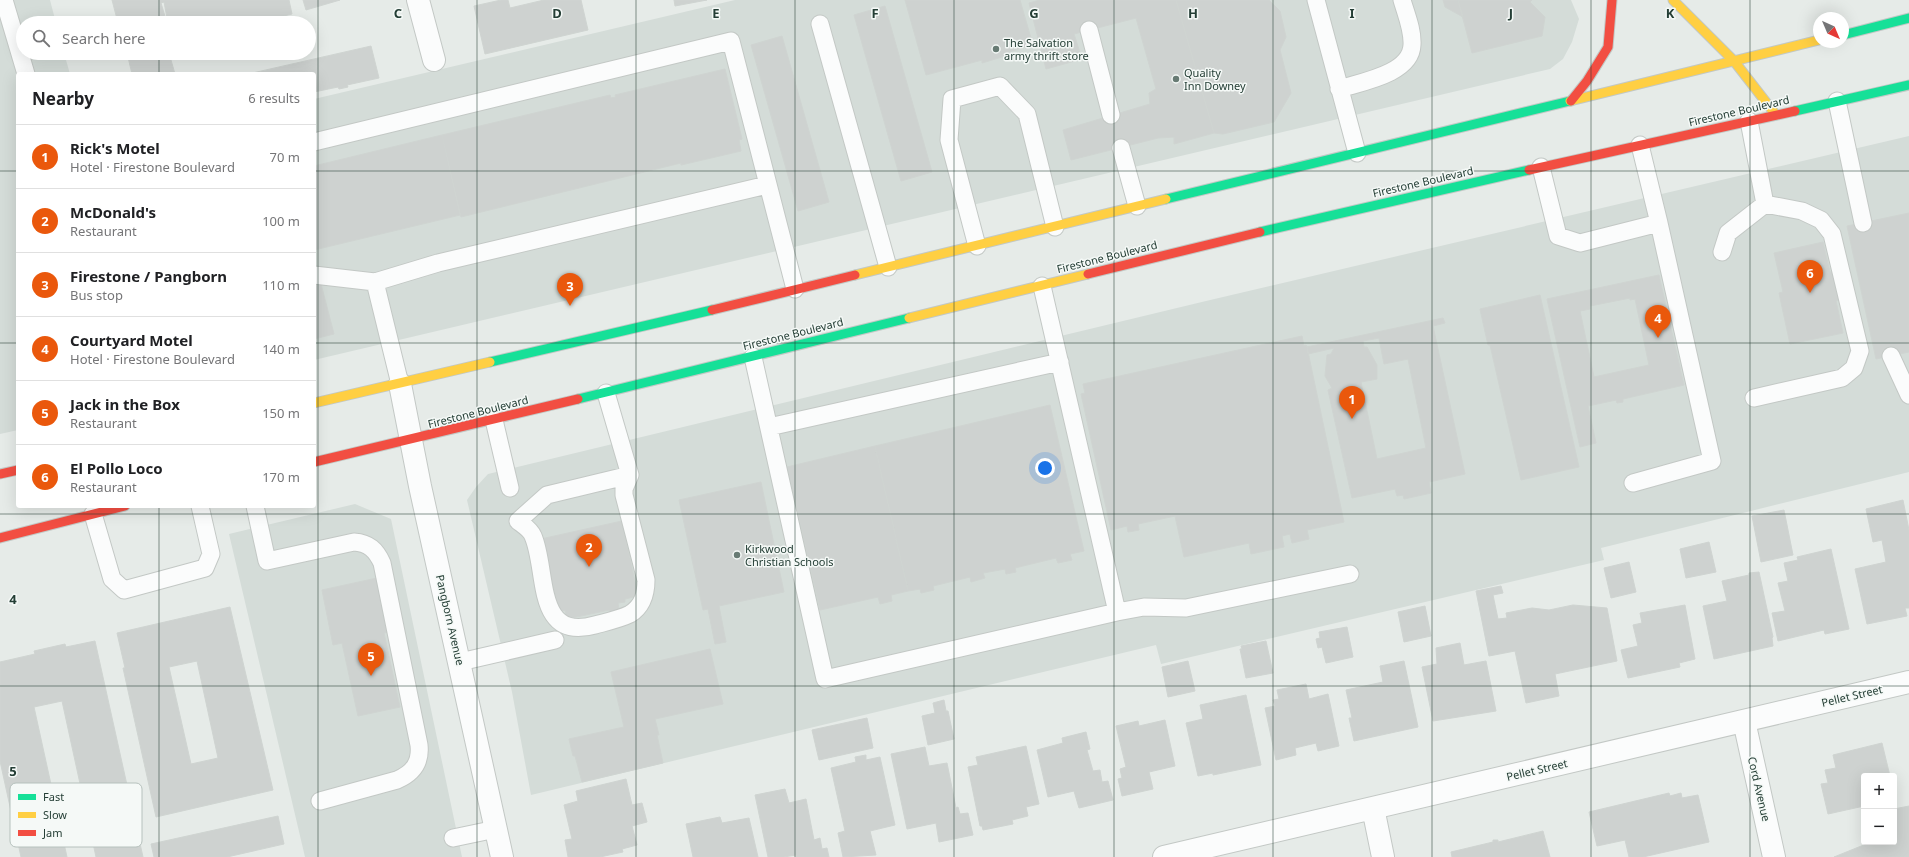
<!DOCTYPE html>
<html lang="en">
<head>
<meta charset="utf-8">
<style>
  :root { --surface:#fff; --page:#f6f6f6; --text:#202124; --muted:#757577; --line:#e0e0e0; --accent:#ea580c }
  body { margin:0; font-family:"Noto Sans",sans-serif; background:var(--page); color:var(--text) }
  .controls { position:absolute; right:12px; bottom:12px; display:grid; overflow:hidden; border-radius:4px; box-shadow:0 4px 16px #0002 }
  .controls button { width:36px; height:36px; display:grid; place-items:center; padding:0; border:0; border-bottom:1px solid var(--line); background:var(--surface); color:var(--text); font:20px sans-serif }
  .compass { position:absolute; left:1813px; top:12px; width:36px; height:36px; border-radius:50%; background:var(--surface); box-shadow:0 4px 16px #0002; rotate:136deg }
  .you { position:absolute; left:1045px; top:468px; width:14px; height:14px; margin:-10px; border:3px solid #fff; border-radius:50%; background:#1a73e8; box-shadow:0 0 0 6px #1a73e833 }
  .badge { display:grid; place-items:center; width:26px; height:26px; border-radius:50%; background:var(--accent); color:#fff; font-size:13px; font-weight:700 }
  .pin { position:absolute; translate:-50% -33px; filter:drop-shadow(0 1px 2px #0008) }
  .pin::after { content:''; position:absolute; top:21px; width:14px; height:12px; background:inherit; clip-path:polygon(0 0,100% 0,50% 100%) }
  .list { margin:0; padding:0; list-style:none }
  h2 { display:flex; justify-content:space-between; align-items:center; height:52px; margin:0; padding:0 16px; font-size:17px }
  h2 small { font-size:13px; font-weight:400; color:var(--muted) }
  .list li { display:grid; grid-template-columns:26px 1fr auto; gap:12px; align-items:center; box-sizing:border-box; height:64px; padding:0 16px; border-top:1px solid var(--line) }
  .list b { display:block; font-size:15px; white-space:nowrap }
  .list p { margin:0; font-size:13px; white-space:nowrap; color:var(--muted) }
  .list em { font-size:13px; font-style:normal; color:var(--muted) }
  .icon { flex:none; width:22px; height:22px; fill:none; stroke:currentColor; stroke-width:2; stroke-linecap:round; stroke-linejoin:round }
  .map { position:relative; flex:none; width:1909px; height:857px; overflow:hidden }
  .search { position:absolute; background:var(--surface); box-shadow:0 4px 16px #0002; left:16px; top:16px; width:300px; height:44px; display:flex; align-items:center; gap:10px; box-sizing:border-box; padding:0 14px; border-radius:22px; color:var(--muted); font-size:15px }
  .panel { position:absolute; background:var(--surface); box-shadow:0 4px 16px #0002; left:16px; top:72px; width:300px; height:436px; border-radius:4px }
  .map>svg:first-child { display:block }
  .built { fill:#d4dcd8 }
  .building { fill:#ced2d0; stroke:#cfd4d1; fill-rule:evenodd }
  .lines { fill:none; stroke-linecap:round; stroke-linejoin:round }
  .lane-casing { stroke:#c3c8c5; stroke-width:19 }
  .street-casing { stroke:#c3c8c5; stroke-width:24 }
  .fast-casing { stroke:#c2c8c5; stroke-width:11 }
  .slow-casing { stroke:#c2c8c5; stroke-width:11 }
  .jam-casing { stroke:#c2c8c5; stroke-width:11 }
  .lane { stroke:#fbfcfc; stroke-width:17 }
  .street { stroke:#fbfcfc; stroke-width:22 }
  .fast { stroke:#16e098; stroke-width:9 }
  .slow { stroke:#ffcf43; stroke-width:9 }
  .jam { stroke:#f24e42; stroke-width:9 }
  .grid { fill:none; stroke:#243e35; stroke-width:1; stroke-opacity:0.55 }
  .poi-dot { fill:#687b74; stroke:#f5f9f7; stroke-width:1.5 }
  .labels { text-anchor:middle; stroke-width:3; stroke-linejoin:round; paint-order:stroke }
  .poi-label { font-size:11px; fill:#243e35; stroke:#f5f9f7; text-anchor:start }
  .street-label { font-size:11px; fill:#243e35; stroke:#f5f9f7 }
  .key { fill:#f5f9f7; stroke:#b6c1bd; stroke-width:1 }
  .key-label { font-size:11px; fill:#243e35 }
  .grid-label { font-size:13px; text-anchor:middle; font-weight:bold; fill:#243e35; stroke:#f5f9f7; stroke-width:3; stroke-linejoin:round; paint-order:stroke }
</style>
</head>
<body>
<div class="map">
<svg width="1909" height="857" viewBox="0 0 1909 857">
  <rect width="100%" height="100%" fill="#e6ebe8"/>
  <!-- built -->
  <path class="built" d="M0,0H50L56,23H23V53H64L70,74H18V430L0,434Z
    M735,0H1571L1579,19L1572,42L1563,59L1550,69L314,360V99Z
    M1909,136V472L1601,548L1604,560L1161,664L1156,645L531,795L512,692L467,500L476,487L488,474L1206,301Z
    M355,504L391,519L462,857H305L229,534Z"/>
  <!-- building -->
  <path class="building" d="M112,0H289L292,14L255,23H168L164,2L161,3L167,23H118Z
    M303,0H340L306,10Z
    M501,0H508L510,8L544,0H581L588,30L485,54L474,6Z
    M674,0H707L675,6Z
    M905,0H1020L1033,45L1005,53V56L982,63V60L926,75Z
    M1040,0H1176L1214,133L1174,144V137L1158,138L1071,160L1063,130L1150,104L1149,93L1156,89L1136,18L1074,34L1082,59L1046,69L1029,3Z
    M1176,0H1269L1280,11L1286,37L1280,50L1291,93L1274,122L1223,134L1214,133Z
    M1443,0H1458L1463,17L1445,7Z
    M1458,0H1532L1530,2L1545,17L1542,36L1472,53Z
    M885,6L932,172L901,181L854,15Z
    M782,36L829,202L798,211L751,45Z
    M371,46L379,78L347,85L348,87L339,89L338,87L314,92V74H248Z
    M127,53H169L175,74H132Z
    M725,69L742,139L739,140L741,151L681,165V163L461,217L442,135L610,95L611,98L616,97L615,95Z
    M442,135L460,215L314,250V166Z
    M1909,213V352L1876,359L1847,226Z
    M1823,242L1830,272H1834L1840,299L1836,301L1843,333L1790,344L1779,293L1783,292L1774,253Z
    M1659,275L1684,385L1623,399V402L1617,403L1616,400L1588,406L1596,443L1580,447L1547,299ZM1630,298V300L1635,299L1649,365L1594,377L1580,311L1590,309V306Z
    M321,284L334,334L314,339V286Z
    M1540,295L1579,467L1521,480L1490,345H1488L1480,309Z
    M1443,318L1445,323L1433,326L1465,474L1429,482L1431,493L1404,499L1403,495L1397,496L1395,489L1352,498L1328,390L1332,388L1325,376L1327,355L1331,354L1334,348L1308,354L1307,347ZM1379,338L1384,364L1408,359L1426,448L1377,459L1361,382L1377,379V365L1367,347H1364L1363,341Z
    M1302,336L1304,346L1306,345L1307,347L1344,522L1307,530L1309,539L1292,543L1290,534L1282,536L1284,547L1251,554L1249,543L1184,557L1175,516L1138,524L1139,530L1128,532L1127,526L1111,530L1081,394L1085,393L1083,384Z
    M1050,405L1084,551L1070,554L1072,560L1058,563L1056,558L1015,568L1016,572L1006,574L1005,569L983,573L985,578L971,582L970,577L933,586L934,590L921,593L920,589L908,591L875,446Z
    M875,446L908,591L891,595L892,601L880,604L878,597L820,610L787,467Z
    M761,482L784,592L719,606L726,642L715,644L708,609L703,610L679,500Z
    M1903,500L1909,530V608H1905L1907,616L1867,624L1855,569L1886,562L1882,540L1873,542L1866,509Z
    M1784,510L1793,555L1761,562L1752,516Z
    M622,521L638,596L625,599V602L618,603L619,610L612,616L609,610L567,619L565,610L556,613L541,539Z
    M1709,542L1716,572L1686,578L1680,549Z
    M1831,549L1849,629L1825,634L1824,630L1778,641L1772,613L1785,611L1778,583L1788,581L1784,563L1798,560L1797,557Z
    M1629,562L1636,592L1611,598L1604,568Z
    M1759,572L1773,637L1772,638L1773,646L1714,659L1703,606L1727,601L1722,581L1749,575V573Z
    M377,578L389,632L384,633L400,707L358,716L342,643L333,645L322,590Z
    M1501,586L1503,593L1493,595L1498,619L1507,618L1506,613L1532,608L1549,610L1573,605L1607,608L1617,661L1555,674L1559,696L1526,703L1515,651L1489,656L1476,591Z
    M1685,605L1695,659L1679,663L1680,667L1628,678L1621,650L1638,646L1633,625L1642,623L1640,613Z
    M1425,606L1431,636L1404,642L1398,612Z
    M230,607L273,790L156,817L123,668H125L117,633ZM197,661L218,758L191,764L169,667Z
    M1347,627L1353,657L1326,663L1322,647L1318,648L1316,639L1320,638L1319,632Z
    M95,641L143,857H96L62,701L34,707L67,857H21L0,761V662L35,654L34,651L65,644L66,647Z
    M1266,641L1273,673L1246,678L1240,649H1242L1241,646Z
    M1460,643L1464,665L1486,661L1496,711L1433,721L1422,667L1437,664L1436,648Z
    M710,649L723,704L655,719L659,735H657L663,763L582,782L575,756H573L569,739L624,727L611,672Z
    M1188,661L1195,691L1168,697L1162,667Z
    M1404,661L1418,727L1354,741L1349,718H1352L1346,690L1383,682L1380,666Z
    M1306,684L1309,699L1328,694L1339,746L1318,751L1316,743L1295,748L1296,755L1276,760L1265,708L1275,706L1273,700L1279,699L1277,690Z
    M1246,695L1261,765L1213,775V773L1198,776L1186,723L1203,719L1200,705Z
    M944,700L946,711H948L954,739L928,745L922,716L935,713L933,703Z
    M867,718L873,748L819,760L812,730Z
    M1165,720L1175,766L1149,772L1153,789L1122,796L1118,779L1122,778L1120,769L1126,767L1116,726L1138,721L1139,726Z
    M1086,732L1090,749L1087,750L1093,771L1100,770L1102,782L1108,781L1113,800L1079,808L1074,791L1048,797L1037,750L1063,743L1062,738Z
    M1882,743L1890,776H1864V806L1828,814L1821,784L1828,783L1825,770L1836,768L1833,755Z
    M1026,746L1039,804L1026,807L1028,816L1012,820L1013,824L983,830L982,826H980L968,767L978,765L976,757Z
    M925,747L929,766L947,763L956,808L958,807L960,814L968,813L973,835L939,842L936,823L907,829L891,754Z
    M866,755V760L880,757L895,825L870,831L876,855L843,857L838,833L845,831L831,768L856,762L855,757Z
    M626,779L632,805L642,803L647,822L632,826L637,845L622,849L623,852L600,857H568L565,840L572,839L564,805L578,801L576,791Z
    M785,789L789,803L806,799L814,840L820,838L822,849L827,848L829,857H796V855L784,857H768L755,795Z
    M1669,793L1670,796L1681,793L1682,798L1698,795L1709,842L1643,857H1629L1625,840L1597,846L1589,812Z
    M1909,806V857H1834L1871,842H1894V809Z
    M278,816L284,844L227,857H154L151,844Z
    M720,817L722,823L749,818L758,857H693L686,824Z
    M1543,831L1550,857H1452L1451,852L1493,842V840H1498V842Z"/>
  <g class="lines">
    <!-- lane casing -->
    <g class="lane-casing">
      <path id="lane" d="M4,0L26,74
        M1316,0L1357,153
        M820,24L888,267
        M1089,30L1111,115
        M1339,89C1361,82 1411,74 1412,45C1413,30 1406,14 1402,0
        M1837,101L1863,223
        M314,142L731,41L795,289
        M1121,148L1137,206
        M1541,167L1558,236L1580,243L1659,223L1640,145
        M977,246L949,140L952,99L1000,86L1027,114L1055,227
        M1722,252L1728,233L1765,204L1749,121
        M314,275L375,282L438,263L767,185
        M375,282L400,384
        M1042,286L1117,612
        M1891,356L1909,395
        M753,357L825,679L1117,612L1144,607L1186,608L1350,574
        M606,393L630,475L624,489V495L646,580C646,594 643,606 630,614C620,619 606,622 595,625C534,642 548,570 533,536C531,530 523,525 518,521L547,495L630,475
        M1754,398L1842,378L1854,368L1860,351L1832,234L1821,220L1802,211L1765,204
        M494,420L510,488
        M769,427L1060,362
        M1633,483L1712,461L1659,223
        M255,506L267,561L354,542C369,543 376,550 382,563L419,745C421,763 413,773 397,780L320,801
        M93,514L112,579L124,590L205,568L211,554L200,506
        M460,662L555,640
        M453,838L496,829"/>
    </g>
    <!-- street casing -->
    <g class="street-casing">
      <path id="street" d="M418,0L434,60
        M400,384L420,486L502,857
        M1744,721L1774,857
        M1373,808L1383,857
        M1164,857L1909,682"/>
    </g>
    <!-- fast casing -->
    <g class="fast-casing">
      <path id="fast" d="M1843,35L1909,18
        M1795,111L1909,85
        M1166,199L1570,101
        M1260,232L1529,170
        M490,362L712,310
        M578,399L909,318"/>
    </g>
    <!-- slow casing -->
    <g class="slow-casing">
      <path id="slow" d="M1673,0L1734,61L1776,115
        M1570,101L1819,40
        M855,275L1166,199
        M909,318L1088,274
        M314,403L490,362"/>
    </g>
    <!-- jam casing -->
    <g class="jam-casing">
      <path id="jam" d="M1571,101L1587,81L1608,47L1612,0
        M1529,170L1795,111
        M1088,274L1260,232
        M712,310L855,275
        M314,462L578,399
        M0,474L18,470
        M0,538L125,506"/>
    </g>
    <!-- lane -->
    <use href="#lane" class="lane"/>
    <!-- street -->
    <use href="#street" class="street"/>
    <!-- fast -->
    <use href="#fast" class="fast"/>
    <!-- slow -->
    <use href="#slow" class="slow"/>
    <!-- jam -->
    <use href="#jam" class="jam"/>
  </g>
  <!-- grid -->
  <path class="grid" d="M159,0V23M318,0V857M477,0V857M636,0V857M795,0V857M954,0V857M1114,0V857M1273,0V857M1432,0V857M1591,0V857M1750,0V857M159,53V74M0,171H18M314,171H1909M0,343H18M314,343H1909M159,506V857M0,514H1909M0,686H1909"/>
  <!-- markers -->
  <g class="poi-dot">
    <circle cx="996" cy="49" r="4"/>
    <circle cx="1176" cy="79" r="4"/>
    <circle cx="737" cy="555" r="4"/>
  </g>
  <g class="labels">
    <!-- poi labels -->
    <g class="poi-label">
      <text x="1004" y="47">The Salvation<tspan x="1004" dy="13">army thrift store</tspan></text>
      <text x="1184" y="77">Quality<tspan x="1184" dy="13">Inn Downey</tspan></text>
      <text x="745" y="553">Kirkwood<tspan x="745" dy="13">Christian Schools</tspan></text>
    </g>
    <!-- street labels -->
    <g class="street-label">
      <text transform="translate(1739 111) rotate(-13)" y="4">Firestone Boulevard</text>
      <text transform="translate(1423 182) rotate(-13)" y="4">Firestone Boulevard</text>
      <text transform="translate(1107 257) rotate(-14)" y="4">Firestone Boulevard</text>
      <text transform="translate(793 334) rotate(-14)" y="4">Firestone Boulevard</text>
      <text transform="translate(478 412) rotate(-14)" y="4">Firestone Boulevard</text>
      <text transform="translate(450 620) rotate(77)" y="4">Pangborn Avenue</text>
      <text transform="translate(1852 696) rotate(-13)" y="4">Pellet Street</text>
      <text transform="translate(1537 770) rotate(-13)" y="4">Pellet Street</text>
      <text transform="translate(1759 789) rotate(77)" y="4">Cord Avenue</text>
    </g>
  </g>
  <!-- legend -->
  <rect x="10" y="783" width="132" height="64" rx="6" class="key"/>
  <rect x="18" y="794" width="18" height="6" fill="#16e098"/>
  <rect x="18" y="812" width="18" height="6" fill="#ffcf43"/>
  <rect x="18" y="830" width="18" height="6" fill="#f24e42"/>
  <g class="key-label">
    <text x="43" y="801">Fast</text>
    <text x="43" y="819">Slow</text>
    <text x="43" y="837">Jam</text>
  </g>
  <g class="grid-label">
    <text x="398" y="18">C</text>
    <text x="557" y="18">D</text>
    <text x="716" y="18">E</text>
    <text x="875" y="18">F</text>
    <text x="1034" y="18">G</text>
    <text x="1193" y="18">H</text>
    <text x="1352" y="18">I</text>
    <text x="1511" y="18">J</text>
    <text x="1670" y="18">K</text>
    <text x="13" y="604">4</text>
    <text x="13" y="776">5</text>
  </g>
</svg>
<div class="controls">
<button>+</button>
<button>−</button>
</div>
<svg class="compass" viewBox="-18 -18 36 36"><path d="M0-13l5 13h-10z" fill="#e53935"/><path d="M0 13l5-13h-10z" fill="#757577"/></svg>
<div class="you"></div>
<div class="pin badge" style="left:1352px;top:419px">1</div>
<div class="pin badge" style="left:589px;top:567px">2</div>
<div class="pin badge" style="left:570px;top:306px">3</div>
<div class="pin badge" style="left:1658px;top:338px">4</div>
<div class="pin badge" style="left:371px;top:676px">5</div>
<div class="pin badge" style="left:1810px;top:293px">6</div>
<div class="search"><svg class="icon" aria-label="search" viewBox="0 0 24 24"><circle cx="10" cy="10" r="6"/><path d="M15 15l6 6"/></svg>Search here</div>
<section class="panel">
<h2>Nearby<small>6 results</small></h2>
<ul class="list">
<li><span class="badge">1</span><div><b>Rick's Motel</b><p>Hotel · Firestone Boulevard</p></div><em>70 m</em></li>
<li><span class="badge">2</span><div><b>McDonald's</b><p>Restaurant</p></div><em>100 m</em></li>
<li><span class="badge">3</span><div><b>Firestone / Pangborn</b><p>Bus stop</p></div><em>110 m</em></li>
<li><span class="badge">4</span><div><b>Courtyard Motel</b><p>Hotel · Firestone Boulevard</p></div><em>140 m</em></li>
<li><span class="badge">5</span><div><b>Jack in the Box</b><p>Restaurant</p></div><em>150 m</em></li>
<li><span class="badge">6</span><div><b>El Pollo Loco</b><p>Restaurant</p></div><em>170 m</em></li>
</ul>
</section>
</div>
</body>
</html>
